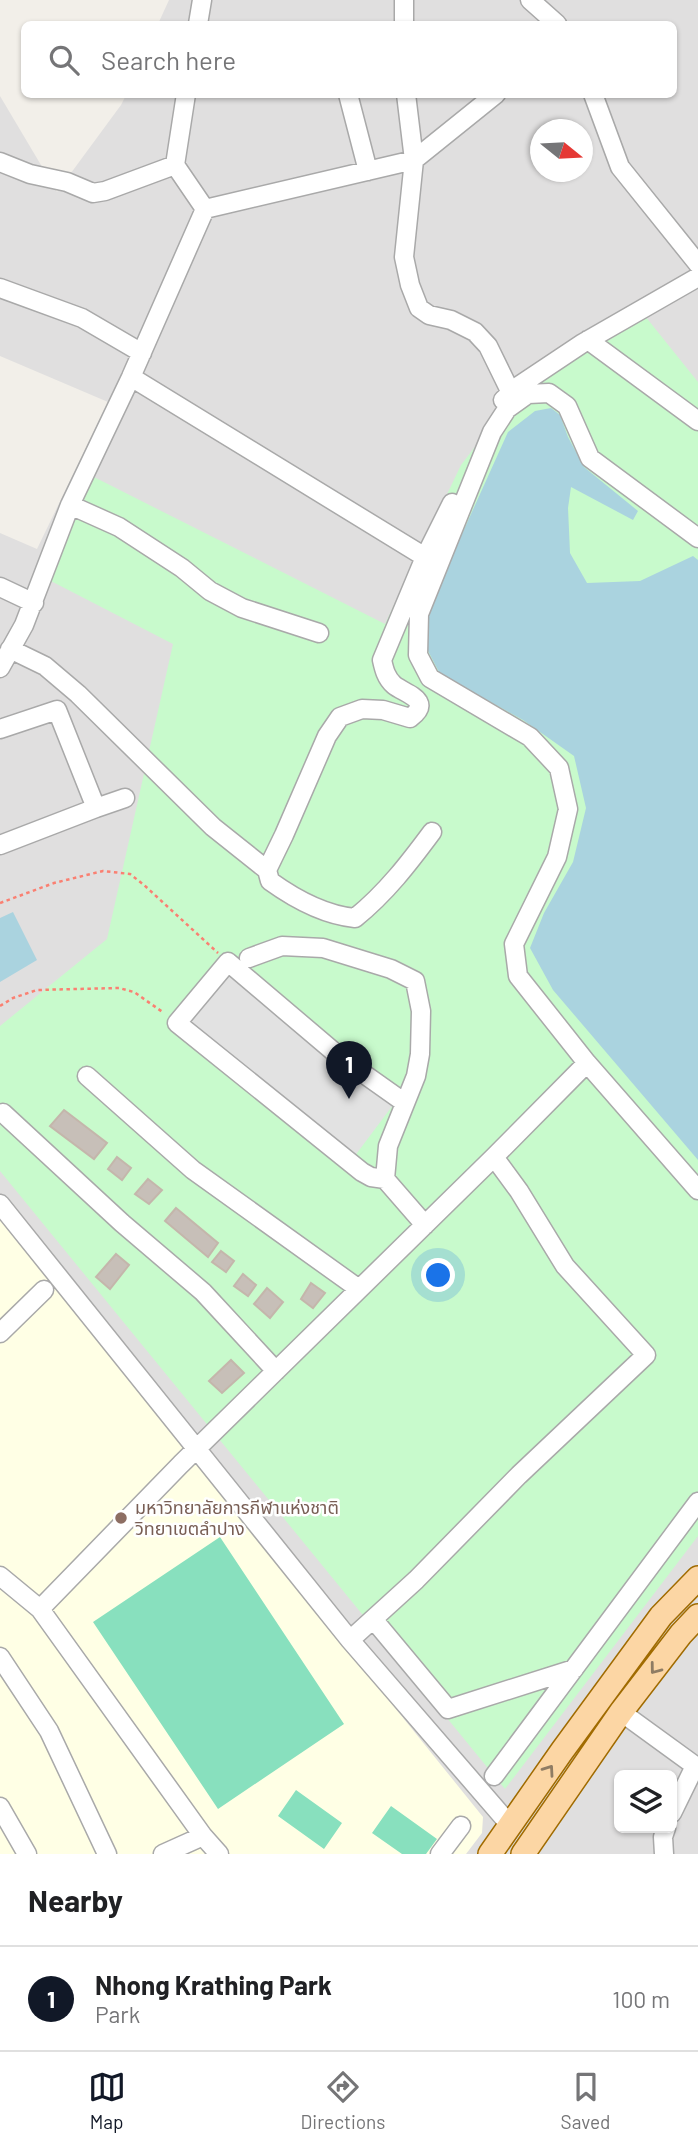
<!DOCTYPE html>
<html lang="en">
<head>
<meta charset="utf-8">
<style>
  :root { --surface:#fff; --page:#f6f6f6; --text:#202124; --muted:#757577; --line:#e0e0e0; --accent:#111827 }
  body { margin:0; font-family:Barlow,"Noto Sans Thai",sans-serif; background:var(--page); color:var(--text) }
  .controls { position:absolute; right:21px; bottom:21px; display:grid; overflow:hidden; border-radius:10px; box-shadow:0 2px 5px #0004 }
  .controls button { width:63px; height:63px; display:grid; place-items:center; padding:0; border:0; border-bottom:2px solid var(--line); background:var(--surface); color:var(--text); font:35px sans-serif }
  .compass { position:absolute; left:530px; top:119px; width:63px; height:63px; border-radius:50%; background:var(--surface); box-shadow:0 2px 5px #0004; rotate:108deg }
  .you { position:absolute; left:439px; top:1276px; width:24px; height:24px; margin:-18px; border:5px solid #fff; border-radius:50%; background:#1a73e8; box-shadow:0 0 0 10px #1a73e833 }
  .badge { display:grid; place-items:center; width:46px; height:46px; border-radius:50%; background:var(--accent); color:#fff; font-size:23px; font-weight:700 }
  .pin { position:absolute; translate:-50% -58px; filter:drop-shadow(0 2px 4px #0008) }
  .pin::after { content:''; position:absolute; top:37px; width:24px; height:21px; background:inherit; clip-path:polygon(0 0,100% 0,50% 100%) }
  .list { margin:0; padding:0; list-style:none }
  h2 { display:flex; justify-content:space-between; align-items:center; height:91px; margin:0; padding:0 28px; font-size:30px }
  h2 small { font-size:23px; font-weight:400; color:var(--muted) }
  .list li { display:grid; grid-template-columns:46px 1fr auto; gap:21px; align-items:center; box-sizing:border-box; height:105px; padding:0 28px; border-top:2px solid var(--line) }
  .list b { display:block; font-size:26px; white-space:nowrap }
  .list p { margin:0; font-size:23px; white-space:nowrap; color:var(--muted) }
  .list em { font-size:23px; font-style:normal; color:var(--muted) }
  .icon { flex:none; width:38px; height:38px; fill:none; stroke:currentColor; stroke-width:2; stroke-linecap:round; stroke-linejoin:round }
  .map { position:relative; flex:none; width:698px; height:1854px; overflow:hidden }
  .search { position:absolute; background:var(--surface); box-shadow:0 2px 5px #0004; left:21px; right:21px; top:21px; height:77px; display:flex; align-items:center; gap:18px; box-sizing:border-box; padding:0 24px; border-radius:10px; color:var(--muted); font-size:26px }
  .sheet { height:196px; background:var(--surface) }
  nav { display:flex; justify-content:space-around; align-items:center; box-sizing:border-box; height:98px; border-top:2px solid var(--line); background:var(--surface); font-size:19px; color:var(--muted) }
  nav a { display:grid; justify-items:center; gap:4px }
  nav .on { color:var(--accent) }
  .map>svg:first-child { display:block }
  .residential { fill:#e0dfdf; fill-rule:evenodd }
  .education { fill:#ffffe5 }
  .park { fill:#c8facc }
  .pitch { fill:#88e0be }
  .parking { fill:#e2e2e2 }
  .water { fill:#aad3df }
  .building { fill:#c7bfb8; stroke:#c4b6ab; stroke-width:2 }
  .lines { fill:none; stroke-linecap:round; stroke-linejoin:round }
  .minor-casing { stroke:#a9a9a9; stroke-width:21 }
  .major-casing { stroke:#a06b00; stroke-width:26 }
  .path { stroke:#fa8072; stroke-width:2.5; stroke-dasharray:3.5 3.5; stroke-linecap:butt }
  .minor { stroke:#fff; stroke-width:18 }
  .major { stroke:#fcd6a4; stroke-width:23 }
  .oneway { stroke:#8f7c63 }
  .education-dot { fill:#8d6e63; stroke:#fff; stroke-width:2.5 }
  .labels { text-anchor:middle; stroke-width:5; stroke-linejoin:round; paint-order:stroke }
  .education-label { font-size:18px; fill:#785e54; stroke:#fff; text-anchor:start }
</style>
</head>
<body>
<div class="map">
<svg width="698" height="1854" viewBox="0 0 698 1854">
  <rect width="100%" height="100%" fill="#f2efe9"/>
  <!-- residential -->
  <path class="residential" d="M169,0H698V1854H0V533L37,549L108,402L0,356V96L57,192L121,105L126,95L674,94V24H158ZM540,130H582V172H540ZM619,1775H672V1828H619Z"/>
  <!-- education -->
  <path class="education" d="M0,1218L483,1817L482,1833L466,1854H0Z"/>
  <!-- park -->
  <path class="park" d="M645,316L698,382V1536L505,1789L0,1171V1026L107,939L173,644L47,579L92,476L385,624L461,465L514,396Z"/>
  <!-- pitch -->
  <path class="pitch" d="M220,1537L344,1724L218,1809L93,1622Z
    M296,1790L342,1823L324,1849L278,1816Z
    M391,1806L437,1839L426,1854H402L372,1833Z"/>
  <!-- parking -->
  <path class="parking" d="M230,958L399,1097L345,1169L170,1025Z"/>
  <!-- water -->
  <path class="water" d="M551,408L560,415L568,437L584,467L638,511L633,520L571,487L568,508L570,553L587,583L640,581L693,556L698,560V1160L553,990L530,948L544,913L573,862L586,808L574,756L523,720L440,674L425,645V616L508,432L535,411Z
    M13,912L37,960L0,982V918Z"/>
  <!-- building -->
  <path class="building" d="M64,1110L107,1143L94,1159L50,1126Z
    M117,1157L131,1168L122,1180L108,1169Z
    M148,1179L162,1190L149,1204L135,1194Z
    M176,1208L218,1243L208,1257L165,1221Z
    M221,1251L234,1261L226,1272L212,1262Z
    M116,1254L129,1265L110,1289L96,1277Z
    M243,1274L256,1285L248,1296L234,1286Z
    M311,1283L325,1293L313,1308L301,1299Z
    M267,1288L283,1302L270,1318L254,1304Z
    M231,1360L244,1373L222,1393L209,1381Z"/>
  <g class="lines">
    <!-- minor casing -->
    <g class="minor-casing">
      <path id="minor" d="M530,0L557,24
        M198,24L202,0
        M404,24V0
        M186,94L175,165L205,209
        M348,94L368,171
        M406,94L414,160L404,257L410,285L419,308L429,315L451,320L475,332L488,346L511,393
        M593,94L620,167L698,264
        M0,162L30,174L67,182L93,193L105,191L175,165
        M0,288L82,318L142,353
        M588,340L698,421
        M131,377L425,557
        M503,400L520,385L583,343L698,277
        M70,505L119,527L182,568L210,591L242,608L319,633
        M698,538L590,458L567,406L549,393L528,394L507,409L492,432L419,614L418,655L430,678L530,737L559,768L568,809L557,857L514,944L518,976L587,1063L698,1190
        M0,587L34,603
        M10,649L45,666L78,694L213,827L267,870
        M0,668L24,625L70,505L131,377L205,209L414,160L496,94
        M0,729L57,710L96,808L0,845
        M96,808L125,798
        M432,832C409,863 386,893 355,918C324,915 295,899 270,881L267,870L284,835L327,736L340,717L362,709L383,710L410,718C434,700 405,694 394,685C386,678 384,669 382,660L425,557L452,503
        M249,958L282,946L323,948L391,969L415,981L421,1011L420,1054L416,1076L388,1146L385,1179L425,1225
        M87,1076L193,1170L359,1289
        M3,1113L122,1223L203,1292L276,1371
        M385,1179L371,1177L362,1172L177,1023L228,962L340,1057L405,1103
        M0,1204L350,1640L510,1825
        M0,1333L44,1290
        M0,1576L40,1609L203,1836L163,1854
        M40,1609L181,1464L494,1157L587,1063
        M373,1619L448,1709L574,1669
        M350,1640L416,1580L519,1475L646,1355L565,1266L519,1191L494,1157
        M0,1657L49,1731L107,1854
        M621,1712L698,1768
        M494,1776L698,1502
        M0,1807L27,1854
        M672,1813L695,1766
        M203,1836L219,1854
        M440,1854L461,1826
        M664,1854L663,1837L666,1828"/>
    </g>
    <!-- major casing -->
    <g class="major-casing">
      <path id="major" d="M490,1854L562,1751L661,1616L698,1578
        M523,1854L621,1712L681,1634L698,1616"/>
    </g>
    <!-- path -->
    <path class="path" d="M0,903L54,883L103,871L130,874L144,885L218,953
      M0,1006L13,998L37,990L119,988L134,992L164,1013"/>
    <!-- minor -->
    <use href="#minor" class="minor"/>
    <!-- major -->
    <use href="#major" class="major"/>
  </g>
  <!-- one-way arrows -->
  <defs><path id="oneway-chevron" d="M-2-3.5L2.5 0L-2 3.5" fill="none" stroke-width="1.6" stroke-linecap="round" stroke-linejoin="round" transform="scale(1.75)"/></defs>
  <g class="oneway">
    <use href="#oneway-chevron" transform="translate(655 1669) rotate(127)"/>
    <use href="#oneway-chevron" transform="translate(549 1770) rotate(-55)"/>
  </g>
  <!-- markers -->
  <circle class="education-dot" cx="121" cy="1518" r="7"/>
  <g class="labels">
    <!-- education labels -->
    <g class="education-label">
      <text x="135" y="1514">มหาวิทยาลัยการกีฬาแห่งชาติ<tspan x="135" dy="21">วิทยาเขตลำปาง</tspan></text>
    </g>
  </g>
</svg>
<div class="controls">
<button><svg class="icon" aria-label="layers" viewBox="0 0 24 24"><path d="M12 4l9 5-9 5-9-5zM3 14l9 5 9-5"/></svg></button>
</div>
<svg class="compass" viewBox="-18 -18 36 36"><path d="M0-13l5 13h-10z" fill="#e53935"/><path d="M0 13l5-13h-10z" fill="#757577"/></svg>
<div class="you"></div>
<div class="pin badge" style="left:349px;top:1099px">1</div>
<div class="search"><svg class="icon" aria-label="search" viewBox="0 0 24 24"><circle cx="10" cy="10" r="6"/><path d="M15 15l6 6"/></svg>Search here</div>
</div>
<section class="sheet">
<h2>Nearby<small></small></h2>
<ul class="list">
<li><span class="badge">1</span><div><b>Nhong Krathing Park</b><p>Park</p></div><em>100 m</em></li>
</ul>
</section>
<nav>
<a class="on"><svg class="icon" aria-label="map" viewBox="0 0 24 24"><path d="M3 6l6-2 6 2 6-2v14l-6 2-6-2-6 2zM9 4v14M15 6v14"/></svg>Map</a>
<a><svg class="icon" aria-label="directions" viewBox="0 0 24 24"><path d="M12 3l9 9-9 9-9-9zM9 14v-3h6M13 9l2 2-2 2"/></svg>Directions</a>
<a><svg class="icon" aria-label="saved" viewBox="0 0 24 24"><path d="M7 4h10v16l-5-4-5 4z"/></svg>Saved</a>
</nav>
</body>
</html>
